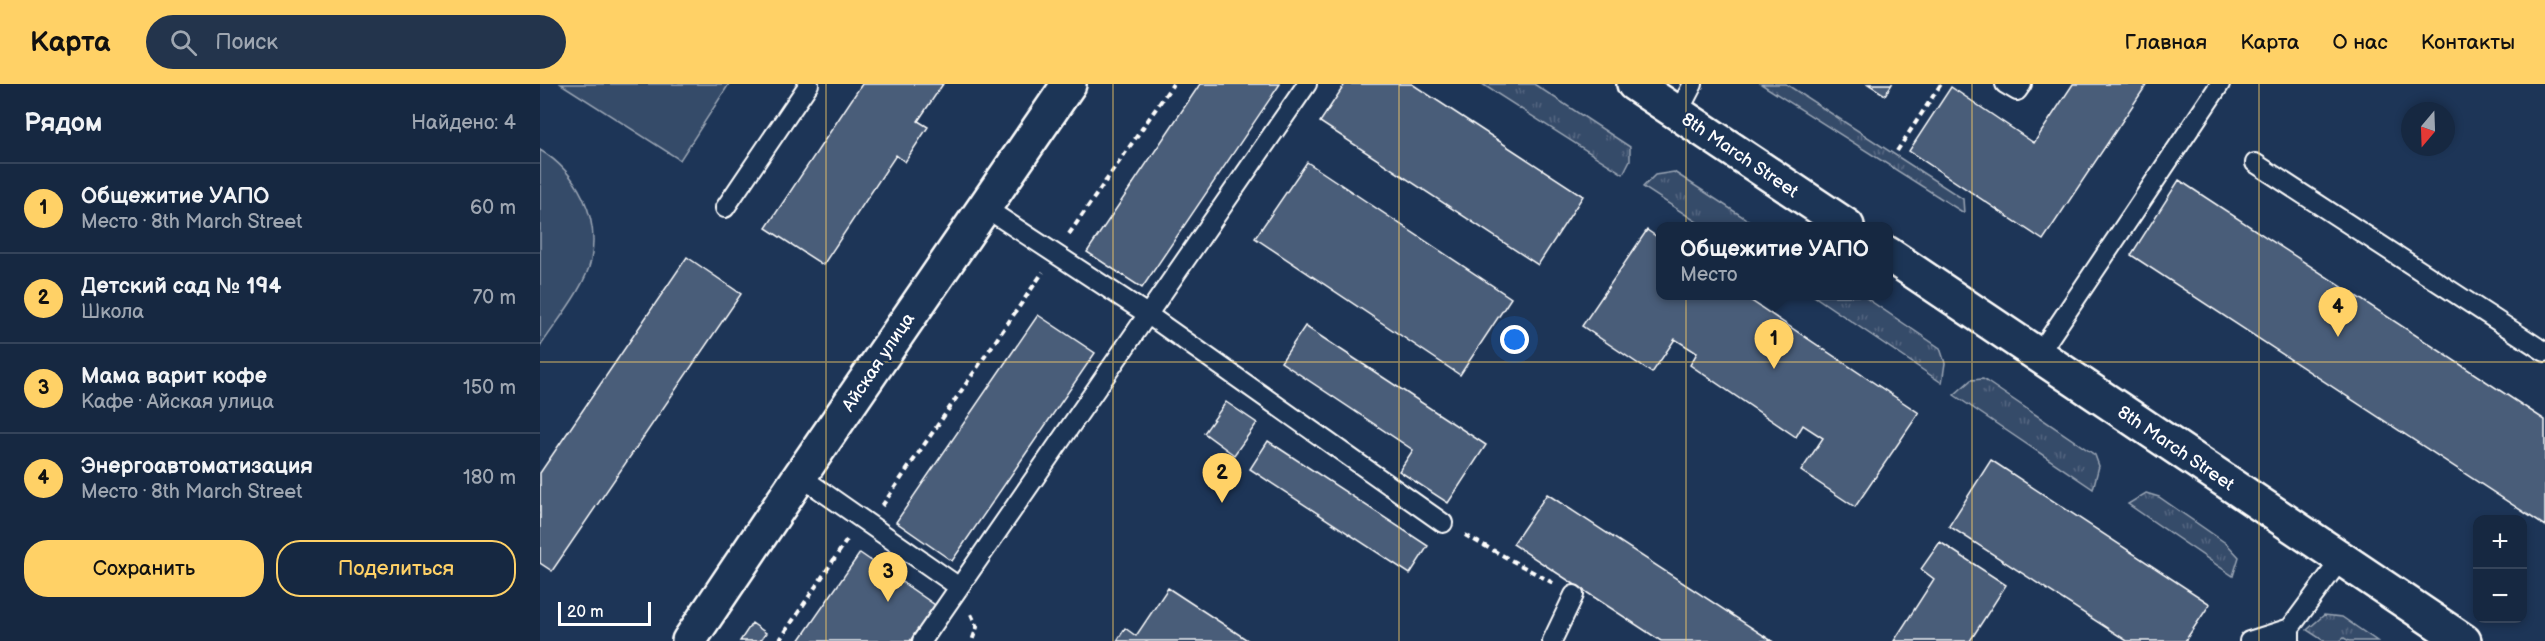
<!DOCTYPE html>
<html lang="ru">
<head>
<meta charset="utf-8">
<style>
  :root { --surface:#162841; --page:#23344c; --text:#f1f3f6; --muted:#9ea6b1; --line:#35445a; --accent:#ffd166 }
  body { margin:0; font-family:"Balsamiq Sans",sans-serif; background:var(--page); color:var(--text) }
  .controls { position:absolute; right:18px; bottom:18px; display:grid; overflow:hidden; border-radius:12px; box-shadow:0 3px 9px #0003 }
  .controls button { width:54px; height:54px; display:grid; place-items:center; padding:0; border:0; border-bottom:2px solid var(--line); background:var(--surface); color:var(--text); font:30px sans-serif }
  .compass { position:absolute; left:1861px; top:18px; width:54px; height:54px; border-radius:50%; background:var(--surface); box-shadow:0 3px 9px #0003; rotate:199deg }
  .scale { position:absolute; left:18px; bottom:15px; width:93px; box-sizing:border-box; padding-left:6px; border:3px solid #fff; border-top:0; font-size:16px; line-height:21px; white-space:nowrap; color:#fff; -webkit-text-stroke:4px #1d3557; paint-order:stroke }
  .you { position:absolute; left:975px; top:256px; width:21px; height:21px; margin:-15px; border:4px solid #fff; border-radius:50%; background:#1a73e8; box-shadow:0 0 0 9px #1a73e833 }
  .badge { display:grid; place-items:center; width:39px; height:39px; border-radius:50%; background:var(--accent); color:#111; font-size:20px; font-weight:700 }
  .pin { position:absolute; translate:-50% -50px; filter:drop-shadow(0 2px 3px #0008) }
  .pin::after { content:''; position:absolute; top:32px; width:21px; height:18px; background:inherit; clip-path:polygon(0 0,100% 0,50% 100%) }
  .popup { position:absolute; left:1116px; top:138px; width:237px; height:78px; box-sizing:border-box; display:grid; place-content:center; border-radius:12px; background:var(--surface); filter:drop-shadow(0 2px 4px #0005); font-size:20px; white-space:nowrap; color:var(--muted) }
  .popup b { font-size:22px; color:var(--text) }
  .popup::after { content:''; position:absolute; left:50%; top:100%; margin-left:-12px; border:12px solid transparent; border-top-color:var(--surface) }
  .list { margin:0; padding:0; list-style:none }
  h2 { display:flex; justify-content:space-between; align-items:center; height:78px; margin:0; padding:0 24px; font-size:26px }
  h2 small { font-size:20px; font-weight:400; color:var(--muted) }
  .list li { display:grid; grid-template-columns:39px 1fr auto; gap:18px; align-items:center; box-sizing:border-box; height:90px; padding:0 24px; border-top:2px solid var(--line) }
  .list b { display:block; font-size:22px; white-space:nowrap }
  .list p { margin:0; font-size:20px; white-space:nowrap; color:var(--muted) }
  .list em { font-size:20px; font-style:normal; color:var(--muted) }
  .actions { display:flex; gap:12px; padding:18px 24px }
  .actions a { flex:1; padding:14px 0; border:2px solid var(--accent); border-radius:24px; text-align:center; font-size:21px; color:var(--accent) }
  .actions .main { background:var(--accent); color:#111 }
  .icon { flex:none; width:33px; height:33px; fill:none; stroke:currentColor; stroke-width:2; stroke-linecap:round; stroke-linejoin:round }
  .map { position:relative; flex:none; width:2005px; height:557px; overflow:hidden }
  header { display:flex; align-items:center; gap:36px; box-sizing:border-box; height:84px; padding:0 30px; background:var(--accent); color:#111 }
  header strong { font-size:28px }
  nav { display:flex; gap:33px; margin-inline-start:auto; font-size:21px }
  .search { width:420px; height:54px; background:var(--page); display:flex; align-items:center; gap:15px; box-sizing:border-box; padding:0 21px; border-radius:33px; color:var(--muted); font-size:22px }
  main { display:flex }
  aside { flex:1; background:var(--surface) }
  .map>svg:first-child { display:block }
  .grass { fill:url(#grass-tufts); stroke:#9aa5b4; stroke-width:1.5 }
  .park { fill:#364b69; stroke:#9aa5b4; stroke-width:1.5 }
  .building { fill:#4a5d79; stroke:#fff; stroke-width:1.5 }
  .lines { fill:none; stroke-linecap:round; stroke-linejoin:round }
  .lane-casing { stroke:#fff; stroke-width:22 }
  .secondary-casing { stroke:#fff; stroke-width:38 }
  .primary-casing { stroke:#fff; stroke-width:38 }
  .path { stroke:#fff; stroke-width:4; stroke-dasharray:6 4.5; stroke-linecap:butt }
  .lane { stroke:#1d3557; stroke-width:18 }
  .secondary { stroke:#1d3557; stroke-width:33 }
  .primary { stroke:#1d3557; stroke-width:33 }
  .grid { fill:none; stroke:#ffd166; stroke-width:1.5; stroke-opacity:0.55 }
  .labels { text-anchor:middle; stroke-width:4.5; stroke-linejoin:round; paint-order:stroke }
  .street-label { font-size:18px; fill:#fff; stroke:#1d3557 }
</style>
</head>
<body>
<header>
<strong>Карта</strong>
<div class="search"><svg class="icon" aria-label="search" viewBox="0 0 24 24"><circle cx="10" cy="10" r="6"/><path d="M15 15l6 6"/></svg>Поиск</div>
<nav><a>Главная</a><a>Карта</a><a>О нас</a><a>Контакты</a></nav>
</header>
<main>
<aside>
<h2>Рядом<small>Найдено: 4</small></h2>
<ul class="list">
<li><span class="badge">1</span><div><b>Общежитие УАПО</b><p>Место · 8th March Street</p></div><em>60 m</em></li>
<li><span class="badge">2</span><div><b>Детский сад № 194</b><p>Школа</p></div><em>70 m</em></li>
<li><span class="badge">3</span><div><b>Мама варит кофе</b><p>Кафе · Айская улица</p></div><em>150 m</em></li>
<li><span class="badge">4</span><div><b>Энергоавтоматизация</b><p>Место · 8th March Street</p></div><em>180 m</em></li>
</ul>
<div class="actions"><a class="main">Сохранить</a><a>Поделиться</a></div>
</aside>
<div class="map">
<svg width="2005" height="557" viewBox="0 0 2005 557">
  <defs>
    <pattern id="grass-tufts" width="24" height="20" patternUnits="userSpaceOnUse" patternTransform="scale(1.5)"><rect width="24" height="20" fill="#364b69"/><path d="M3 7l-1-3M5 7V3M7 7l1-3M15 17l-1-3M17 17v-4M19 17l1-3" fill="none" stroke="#546680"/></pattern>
  </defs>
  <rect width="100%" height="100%" fill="#1d3557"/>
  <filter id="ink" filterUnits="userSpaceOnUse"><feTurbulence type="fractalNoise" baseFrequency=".0167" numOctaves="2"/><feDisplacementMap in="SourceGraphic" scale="12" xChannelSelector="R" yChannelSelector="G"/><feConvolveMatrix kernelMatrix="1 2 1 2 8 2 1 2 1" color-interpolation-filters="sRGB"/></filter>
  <g filter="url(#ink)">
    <!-- grass -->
    <path class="grass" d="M942,0H994L1090,63V76L1083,90Z
      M1221,0H1246L1423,115L1424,129Z
      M1134,88L1217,142H1163L1103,103L1115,91Z
      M1274,212H1323L1400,264L1405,279L1402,299Z
      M1443,295L1555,371L1559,382L1553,405L1414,311L1431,296Z
      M1606,409L1619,413L1687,460L1699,473L1693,492L1588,420Z
      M1784,531L1802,533L1837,557H1809L1804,554L1800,557H1784L1767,546Z"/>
    <!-- park -->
    <path class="park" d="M21,0H189L140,76Z
      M0,66C37,88 60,133 51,176C45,204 16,238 0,263Z"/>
    <!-- building -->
    <path class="building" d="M322,0H403L378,37L388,43L365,78L356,71L283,181L226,144Z
      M660,0H740L602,204L547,168Z
      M805,0H872L1043,112L998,181L780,38Z
      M1328,0H1352L1345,11Z
      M1533,0H1607L1503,156L1369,67L1411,3L1494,59Z
      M767,78L971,214L920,291L715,154Z
      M1639,96L2005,336V442L1591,171Z
      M1107,146L1120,155V212H1204L1379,329L1315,423L1261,387L1283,354L1263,341L1256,353L1150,281L1157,269L1135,255L1112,289L1042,242Z
      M147,173L201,210L12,487L0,479V389Z
      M498,231L555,269L412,477L356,438Z
      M765,242L946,361L908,419L859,387L873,366L741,278Z
      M686,318L717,339L694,371L664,349Z
      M728,357L888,462L870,490L710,385Z
      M1451,376L1670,520L1645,557H1587L1409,442Z
      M1007,410L1232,557H1121L1017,489L973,460Z
      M1400,458L1466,501L1430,557H1354L1394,495L1381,485Z
      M320,469L395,521L370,557H259Z
      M628,504L709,557H577L585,544L596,552Z
      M212,539L226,549L220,557H200Z"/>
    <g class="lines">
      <!-- lane casing -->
      <g class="lane-casing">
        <path id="lane" d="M1465,0L1477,7L1482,0
          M1138,29L1153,0
          M1715,79L2005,268
          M444,123L607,230L903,439
          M185,124L269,0
          M1498,271L1680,0
          M260,392L419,503
          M1750,544L1801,475
          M382,557L767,0
          M1012,557L1034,511
          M1709,557L1750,544V557"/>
      </g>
      <!-- secondary casing -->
      <g class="secondary-casing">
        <path id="secondary" d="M1094,0L1307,142
          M1348,170L1924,557"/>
      </g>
      <!-- primary casing -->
      <g class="primary-casing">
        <path id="primary" d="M149,557L260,392L529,0"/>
      </g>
      <!-- path -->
      <path class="path" d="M1357,67L1401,0
        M529,150L633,0
        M342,422L503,188
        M925,451L1013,499
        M431,530L437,543L432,557
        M239,557L307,456"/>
      <!-- lane -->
      <use href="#lane" class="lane"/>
      <!-- secondary -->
      <use href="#secondary" class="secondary"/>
      <!-- primary -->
      <use href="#primary" class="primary"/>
    </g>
  </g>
  <!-- grid -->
  <path class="grid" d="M286,0V557M573,0V557M859,0V557M1146,0V557M1432,0V557M1719,0V557M0,278H2005"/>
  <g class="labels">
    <!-- street labels -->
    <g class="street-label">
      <text transform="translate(1200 71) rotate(34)" y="6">8th March Street</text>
      <text transform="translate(338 278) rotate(-56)" y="6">Айская улица</text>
      <text transform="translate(1636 364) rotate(34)" y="6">8th March Street</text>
    </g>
  </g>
</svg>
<div class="controls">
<button>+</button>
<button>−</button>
</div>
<svg class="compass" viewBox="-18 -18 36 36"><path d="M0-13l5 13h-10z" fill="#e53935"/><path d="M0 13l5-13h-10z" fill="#9ea6b1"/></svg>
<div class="scale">20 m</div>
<div class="you"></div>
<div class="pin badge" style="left:1234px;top:285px">1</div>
<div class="popup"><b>Общежитие УАПО</b>Место</div>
<div class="pin badge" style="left:682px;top:419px">2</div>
<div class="pin badge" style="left:348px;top:518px">3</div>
<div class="pin badge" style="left:1798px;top:253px">4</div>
</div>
</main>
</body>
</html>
